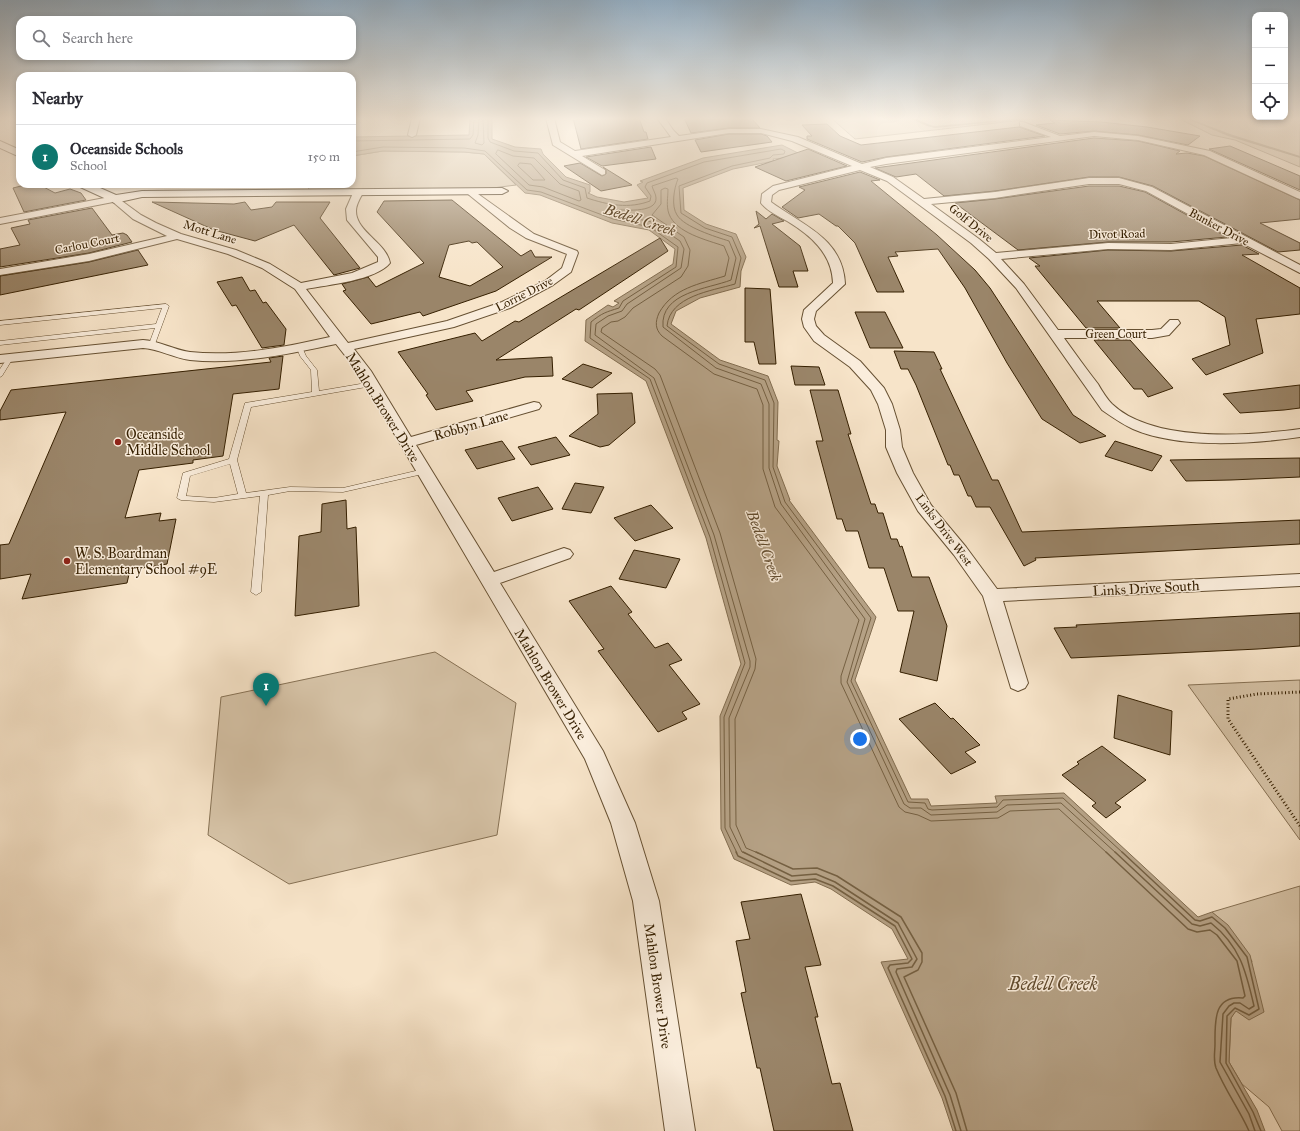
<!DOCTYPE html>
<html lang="en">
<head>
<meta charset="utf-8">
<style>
  :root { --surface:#fff; --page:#f7f7f7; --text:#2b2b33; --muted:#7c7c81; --line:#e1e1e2; --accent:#0f766e }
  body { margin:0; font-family:"IM FELL Great Primer",serif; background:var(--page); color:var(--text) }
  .controls { position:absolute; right:12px; top:12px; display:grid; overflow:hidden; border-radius:8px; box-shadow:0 2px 6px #0003 }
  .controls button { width:36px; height:36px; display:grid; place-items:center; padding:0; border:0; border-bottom:1px solid var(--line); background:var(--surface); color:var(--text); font:20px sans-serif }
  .you { position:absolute; left:860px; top:739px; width:14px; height:14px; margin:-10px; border:3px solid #fff; border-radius:50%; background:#1a73e8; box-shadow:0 0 0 6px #1a73e833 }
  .badge { display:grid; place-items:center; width:26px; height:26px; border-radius:50%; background:var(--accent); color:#fff; font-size:13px; font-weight:700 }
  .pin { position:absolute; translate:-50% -33px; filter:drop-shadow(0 1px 2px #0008) }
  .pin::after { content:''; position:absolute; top:21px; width:14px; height:12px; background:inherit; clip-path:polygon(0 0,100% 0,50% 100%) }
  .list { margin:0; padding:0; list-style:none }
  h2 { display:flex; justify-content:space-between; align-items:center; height:52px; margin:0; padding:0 16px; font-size:17px }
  h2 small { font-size:13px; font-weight:400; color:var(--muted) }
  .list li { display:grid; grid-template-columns:26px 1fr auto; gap:12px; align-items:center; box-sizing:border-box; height:64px; padding:0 16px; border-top:1px solid var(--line) }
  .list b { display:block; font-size:15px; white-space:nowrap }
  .list p { margin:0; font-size:13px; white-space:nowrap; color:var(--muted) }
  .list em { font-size:13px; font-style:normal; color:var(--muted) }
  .icon { flex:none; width:22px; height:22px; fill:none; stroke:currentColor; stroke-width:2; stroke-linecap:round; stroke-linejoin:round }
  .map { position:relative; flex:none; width:1300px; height:1131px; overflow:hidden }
  .search { position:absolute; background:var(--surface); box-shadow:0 2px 6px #0003; left:16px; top:16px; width:340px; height:44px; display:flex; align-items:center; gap:10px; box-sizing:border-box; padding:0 14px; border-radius:12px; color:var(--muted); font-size:15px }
  .panel { position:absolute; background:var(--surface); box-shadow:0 2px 6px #0003; left:16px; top:72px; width:340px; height:116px; border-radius:12px }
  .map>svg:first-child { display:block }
  .green { fill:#d6c3a7; stroke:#867154 }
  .water { fill:#b5a185; stroke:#826d50 }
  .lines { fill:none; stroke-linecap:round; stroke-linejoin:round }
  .shore-far1 { stroke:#756042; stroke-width:1 }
  .shore { stroke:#756042; stroke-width:1.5 }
  .stream { fill:#826d50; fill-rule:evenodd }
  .building { fill:#9a8569; stroke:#351f00; fill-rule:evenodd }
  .lane-casing { stroke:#665032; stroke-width:1 }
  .street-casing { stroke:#665032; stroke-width:2 }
  .secondary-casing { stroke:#351f00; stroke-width:2 }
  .path { stroke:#351f00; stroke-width:3; stroke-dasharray:1 2.5; stroke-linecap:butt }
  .lane { fill:#faeddc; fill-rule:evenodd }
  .street { fill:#faeddc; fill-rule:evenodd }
  .secondary { fill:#faeddc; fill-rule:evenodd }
  .poi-dot { fill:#8f2418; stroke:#faeddc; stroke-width:1.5 }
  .labels { text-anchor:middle; stroke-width:3; stroke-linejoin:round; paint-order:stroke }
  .far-street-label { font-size:12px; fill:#351f00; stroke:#faeddc }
  .street-label { font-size:14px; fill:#351f00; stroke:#faeddc }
  .poi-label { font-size:14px; fill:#351f00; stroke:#faeddc; text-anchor:start }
  .water-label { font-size:15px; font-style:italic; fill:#624c2f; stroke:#faeddc }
  .near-water-label { font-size:18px; font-style:italic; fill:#624c2f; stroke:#faeddc }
</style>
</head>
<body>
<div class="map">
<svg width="1300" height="1131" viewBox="0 0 1300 1131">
  <rect width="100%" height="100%" fill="#f7e4c9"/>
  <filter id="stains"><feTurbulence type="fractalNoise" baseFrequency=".005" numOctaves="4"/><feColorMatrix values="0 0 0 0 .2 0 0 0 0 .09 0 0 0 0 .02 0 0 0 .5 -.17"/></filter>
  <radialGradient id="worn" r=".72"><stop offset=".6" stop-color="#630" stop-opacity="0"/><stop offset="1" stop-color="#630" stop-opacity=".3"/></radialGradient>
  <!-- green -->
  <path class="green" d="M831,118H1040L855,139Z
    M1178,118H1300V167L1235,140L1212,135Z
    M383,151L464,152L484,154L516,185L477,190L306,192L312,184H352V156Z
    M435,652L516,703L497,835L289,884L208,835L221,697Z
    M1300,680V840L1188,685Z
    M1300,886V1131H1282L1269,1107L1242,1084L1229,1062L1231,1018L1235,1011L1252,961L1212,912Z"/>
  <!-- water -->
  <path class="water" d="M470,118H492V139L515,147L541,149L543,154L566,177L590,185V192L588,193L597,197L624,202L648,198L637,185L643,182L640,181L703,158L782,145L804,156L773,159L774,161L733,169L683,188L684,210L706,224L736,234L746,257L741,271L740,287L700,298L676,311L671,324L720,360L768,376L778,402L777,440L779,441L777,466L790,500H789L876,617L855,680L911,799H928L931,806L997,803L995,796L1064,793L1198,917L1212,912L1228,925L1250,955L1264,1012L1249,1020L1236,1011L1231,1018L1229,1062L1257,1110L1265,1131H953L942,1098L881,962L908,959L892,929L831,889L815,882L791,885L734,859L721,829L720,716L741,664L706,538L646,381L585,341L586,320L608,305L613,307L619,303L614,301L673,264L675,249L649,230L612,223L540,195L525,193L484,154L464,152L383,151L352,156V137L469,135Z"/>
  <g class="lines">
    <!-- shore-far1 -->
    <path class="shore-far1" d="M479,118L478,135L475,143L482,145L484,143L483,118
      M488,118V138L490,142L514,151L538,153L563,180L585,188L587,198C608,205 629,209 650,201L651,196L645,187L647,183L704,162L781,149L785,151L784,154L773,155L770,158L732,166L679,186L681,213L705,228L732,237L741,258L735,284C711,291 670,296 667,326L719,364L765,380L774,403L773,467L785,502L871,618L851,681L908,802L925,803L928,809L932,810L997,807L1003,800L1063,798L1123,853
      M352,141L470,139L473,135L474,118
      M498,150L513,156L534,158L560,184L579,191L581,200L579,201L543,187L529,185L496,154Z
      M352,152L383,147L464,148L485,151L527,190L541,192L613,219L650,227L678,247L676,267L623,301L619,308C606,312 602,313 591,322L590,338L650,379L710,537L745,663L724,717L725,828L737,853
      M520,163L531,164L545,180H533L518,166Z
      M745,853L742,852L730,827L729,718L750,667V661L714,535L654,378L595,335L596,324L608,316L622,311L627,304L681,268L684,249L680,241L652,222L614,214L609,211L611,209C621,210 657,214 656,198C656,194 653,190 652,186L676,178L678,179C674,188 671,206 677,215C684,227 716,237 729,241L736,258L731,280C708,289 660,292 663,327L716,368L761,384L769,404V468L781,504L865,619L847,682L904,804L910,808H921L931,815L997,812L1007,805L1061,803L1116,853
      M758,853L746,848L736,825L735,719L755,669L756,659L720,533L660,375L655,369L601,332L602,328L611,322L618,321L625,317L633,308L681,277L688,266L690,250L684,237L652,215L661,204V190L665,188L668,189C668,197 666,206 669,214C676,233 707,240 724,246L729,258L725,276C699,284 673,288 659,313C655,322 655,329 662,336L714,374L757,389L763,405V469L775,507L859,620L841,676V683L899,807L905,812L918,815L931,821L998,818L1010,811L1059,809L1107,853"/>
    <!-- shore -->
    <path class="shore" d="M736,852L738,856L791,881L815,879L833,886L895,926L912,959L908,963L890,965L888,968L945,1096L956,1131
      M743,852L792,876L816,874L835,882L898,923L917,959L912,967L897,969L896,972L950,1095L961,1131
      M756,852L793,869L817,868L837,876L901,917L922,953V962L918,970L904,977L956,1093L967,1131
      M1106,852L1188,929L1197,932L1210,930L1217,935L1237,961L1245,996L1243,998C1213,995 1215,1022 1215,1044C1215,1052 1213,1060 1216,1068C1225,1090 1239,1109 1249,1131
      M1115,852L1192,924L1200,926L1211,923C1240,946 1246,971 1254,1006L1249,1009L1240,1003H1234L1229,1006L1223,1014L1220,1062L1249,1114L1255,1131
      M1122,852L1195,920L1200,921L1212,917L1225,928L1247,957L1259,1009L1249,1015L1235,1008L1227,1016L1226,1063L1253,1112L1261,1131"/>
    <!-- stream -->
    <path class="stream" d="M909,118C918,117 926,125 935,126L1027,118H1035L935,128L927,126Z
      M1185,118H1188L1230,134L1300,156V158L1228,136Z"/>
  </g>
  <!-- building -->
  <path class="building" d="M573,118H639L644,132H646L648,139L581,149Z
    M684,118H703L704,119L748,118L753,120L760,128H729L691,133Z
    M1050,120L1101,122L1147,127L1200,136L1188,145L1138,135L1094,131L1060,134L1036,125L1055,123Z
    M827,124L840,136L861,145L1019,127L1045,136L886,157L862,162L807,139V136H812L802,125Z
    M729,134H761L767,136L772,142L701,152L695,140Z
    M1094,138L1138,141L1180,151L1176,154L1187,153L1204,156L1300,200V219L1260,223L1300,243V250L1278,252L1153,186L1119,177H1089L995,191L944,196L916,174L896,177L875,168Z
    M1230,146L1300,176V190L1209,149Z
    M651,147L656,159L602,166L586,157Z
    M808,149L847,166L786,181L755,167Z
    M580,163L602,176L606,174V170L603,167L632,185L601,191L564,166Z
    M860,172L880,180L871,181L937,235L975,270L990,288L1073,415L1106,436L1080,443L1042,419L1007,363L965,288L938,249L895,252L898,256L888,257L904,292H877L855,243L838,226H836L819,214L798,218L782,207L805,190L799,187Z
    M29,184H38L55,193L70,189L81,193L86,200L24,212L13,188Z
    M1089,186H1119L1145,192L1227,237L1171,242H1108L1018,250L955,203L995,199Z
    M452,200L521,256L531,250L535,257H552L496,291L423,316L420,312L371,324L343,291L346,290L342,284L368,277L376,287L424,263L377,212L384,201ZM469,241L472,243L477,242L503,267L470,286L439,277L449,245Z
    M152,202L234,204L245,202L251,210L272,207L276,202H330L320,218L360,268L334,275L294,225L255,241L214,230Z
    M92,208L112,235L123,233L127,235L132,242L89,253L0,267V249L20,245L11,228L30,224L28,220Z
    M756,211L766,219L772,214L784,221L772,224L800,246L808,271H793L798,287H779L760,226L754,228L759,224Z
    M660,238L668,251L579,310L576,309L496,360L552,357L553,376L525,377L466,391L473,401L436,410L426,395L428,394L398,352L475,333L482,341L515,321L519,322Z
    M1242,245L1259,254L1242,255L1300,288V314L1256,319L1263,353L1206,375L1192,359L1230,345L1225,317L1199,301H1097L1120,328H1086L1035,266H1040L1029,258L1108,250L1171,251Z
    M138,250L148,265L0,295V276L89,262Z
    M242,277L250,291L255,290L263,303L266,302L286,329L284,345L262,348L236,305L232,306L217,282Z
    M745,288L770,289L776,364H759L754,342H745Z
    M855,312H885L903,348H870Z
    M1094,340H1130L1173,388L1148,397L1142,389H1134Z
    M894,351L934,352L942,369H940L992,480H998L1022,532L1300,520V544L1035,558L1036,560L1024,566L990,507H976L971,496H968L959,475H954L950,465H948L916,385L908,369H901Z
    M283,356L279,389L233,394L223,456L193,460V463L139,470L125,518L161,513L159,521L176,519L167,564L130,570L127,583L22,599L31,574L0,579V545L9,544L66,412L0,420V411L11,390L271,362L269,358Z
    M583,364L612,373L592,388L562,379Z
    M791,366L819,367L825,385H795Z
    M1300,385V408L1284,410L1240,413L1223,394Z
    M810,390H838L851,434H848L871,504H875L878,513H883L891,539H897L900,547L902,546L912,577H929L947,626L937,681L900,672L914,611H898L884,568H869L858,531H846L842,519H837L816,441H823Z
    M632,393L635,423L609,445L600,447L569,436L598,414L597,394Z
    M556,437L570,455L531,465L518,447Z
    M502,441L515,459L477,469L465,450Z
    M1115,441L1162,456L1152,471L1105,456Z
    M1300,458V477L1231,480L1186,481L1170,460Z
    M575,483L604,487L591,513L562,509Z
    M538,487L553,509L512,521L498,498Z
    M346,500L347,529L356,527L359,606L295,616L299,536L321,532L322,504Z
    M651,505L673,528L635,541L614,518Z
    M634,550L680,559L666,588L619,579Z
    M611,586L632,612L628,614L655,648L668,643L682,660L669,665L700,704L682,712L687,719L658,732L598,651L604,649L569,601Z
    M1300,613V646L1258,649L1071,658L1054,628L1077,627L1076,625Z
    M1118,695L1172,711L1170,755L1114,738Z
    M935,703L951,719L953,718L980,745L965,752L976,762L951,774L899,719Z
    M1102,746L1146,780L1115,803L1121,807L1106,818L1092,806L1096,803L1062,775L1079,764L1077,762Z
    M801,894L821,965L805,967L818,1017H815L832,1084L840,1083L853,1131H774L760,1068H757L741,993L746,992L736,941L750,939L741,902Z"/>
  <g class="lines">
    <!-- lane casing -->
    <g class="lane-casing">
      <path id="lane" d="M166,304L169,306L155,344L152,346L149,344L155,328L0,345V341L156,324L162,308L0,325V321Z
        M300,346L302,347L306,356L317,370L319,391L372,382L375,384L372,386L251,407L237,460L246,493L290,487L343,488L424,469L428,471L427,473L343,492L290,491L268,495L261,592L256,595L251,592L260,496L214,502L181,500L177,498L183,473L229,459L245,403L312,392L311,370L300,356L297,348ZM230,464L238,494L214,498L186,496L190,476Z
        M10,356L13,358L2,376L0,377V369L8,357Z"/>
    </g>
    <!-- street casing -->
    <g class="street-casing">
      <path id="street" d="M412,118H420L416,135L412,137L408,135Z
        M546,118H554L560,142L575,151L671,137L657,118H665L673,130L679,136L729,129H761L798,137L862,164L886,158L1051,137L1020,126V122H1023L1060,136L1094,132L1138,136L1210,151L1300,192V199L1297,198L1204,155L1138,140L1094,136L886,164L870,167L893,177L924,199L995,192L1089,178H1119L1152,187L1300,265V273L1242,243L1171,250L1108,249L1001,259L1024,284L1058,330H1152L1161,329L1170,320H1178L1180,323L1169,335L1152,338H1064C1075,353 1086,369 1098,384C1102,391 1107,399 1112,404C1153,443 1248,436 1300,429V437C1251,444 1179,449 1133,429C1122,424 1112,417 1102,410L1016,288L989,259L971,243L887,181L860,170L779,190L772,195L771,202C802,225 843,238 845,284L816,311L814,319L816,326L824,335L860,361L884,388L892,404L900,430L902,447L913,473L931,505L966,547L997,589L1300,574V586L1003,601L1028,683L1025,688L1018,691L1011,688L983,596L954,555L918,511L897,473L886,447V430L878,404L871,390L850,367L814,341L804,327L802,319L804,310L833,283C832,253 810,235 787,221C778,216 767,211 761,203L762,194L773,186L852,166L792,141L761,133H729L582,156L605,170V174L602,175L553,145ZM1089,184H1119L1146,191L1232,238L1171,244L1108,243L996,253L979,239L931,204L995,198Z
        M471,189L534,234L577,251L578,253L571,272L553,285L510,308L454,327L354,349L371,371L411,437L534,402L539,403L541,406L539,409L416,445L494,572L564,548L570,550L573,554L570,558L500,583L603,751L635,823L659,901L695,1131H665L633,901L611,823L585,759L358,372L336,344C289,354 238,365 190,360C174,358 159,349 143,348L0,363V355L143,340C160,341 174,350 190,352C237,357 285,347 330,337L295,289L262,268L228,254L177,239L89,261L0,275V269L89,254L167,236L133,219L113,202L0,224V218L115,196L141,215L156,223L181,234L236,250L270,264L301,283L352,273L378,262V257L347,220L346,209L353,193L355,191H361L363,193C360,198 356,205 356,211C356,232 386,242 390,263C377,280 327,285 306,289L348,343L447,321L502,302L545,281L562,268L567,254L526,238L510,228L468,194V190Z"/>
    </g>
    <!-- secondary casing -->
    <g class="secondary-casing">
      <path id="secondary" d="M0,141L20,150V157L0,148Z
        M76,184H91L116,195L142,191L502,188L508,191L502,194L142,197L115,203L78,186Z"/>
    </g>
    <!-- path -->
    <path class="path" d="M1300,692L1257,694L1228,699V719L1300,826"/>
    <!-- lane -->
    <use href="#lane" class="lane"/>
    <!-- street -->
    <use href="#street" class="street"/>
    <!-- secondary -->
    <use href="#secondary" class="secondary"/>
  </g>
  <!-- sky -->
  <linearGradient id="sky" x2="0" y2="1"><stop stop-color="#93acc0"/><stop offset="0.43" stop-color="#fbf3e7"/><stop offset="1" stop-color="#fbf3e7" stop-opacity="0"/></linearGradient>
  <rect width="1300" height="276" fill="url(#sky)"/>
  <!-- markers -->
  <g class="poi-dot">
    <circle cx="118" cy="442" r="4"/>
    <circle cx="67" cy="561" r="4"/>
  </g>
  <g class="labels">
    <!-- far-street labels -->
    <g class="far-street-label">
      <text transform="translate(971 223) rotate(39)" y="4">Golf Drive</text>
      <text transform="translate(1219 227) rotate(28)" y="4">Bunker Drive</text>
      <text transform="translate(210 232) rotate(17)" y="4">Mott Lane</text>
      <text transform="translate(1117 234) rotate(-1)" y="4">Divot Road</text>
      <text transform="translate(87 244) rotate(-11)" y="4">Carlou Court</text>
      <text transform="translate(524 294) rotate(-27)" y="4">Lorrie Drive</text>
      <text x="1116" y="338">Green Court</text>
      <text transform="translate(944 530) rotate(53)" y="4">Links Drive West</text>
    </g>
    <!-- street labels -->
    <g class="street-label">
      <text transform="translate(383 407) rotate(58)" y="5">Mahlon Brower Drive</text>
      <text transform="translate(471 425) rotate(-16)" y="5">Robbyn Lane</text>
      <text transform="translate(1146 588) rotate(-3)" y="5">Links Drive South</text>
      <text transform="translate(551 684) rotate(59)" y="5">Mahlon Brower Drive</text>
      <text transform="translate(658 986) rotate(82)" y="5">Mahlon Brower Drive</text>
    </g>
    <!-- poi labels -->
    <g class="poi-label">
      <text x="126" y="439">Oceanside<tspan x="126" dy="16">Middle School</tspan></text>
      <text x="75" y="558">W. S. Boardman<tspan x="75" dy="16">Elementary School #9E</tspan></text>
    </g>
    <!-- water labels -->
    <g class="water-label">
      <text transform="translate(640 220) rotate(18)" y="5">Bedell Creek</text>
      <text transform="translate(764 546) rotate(70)" y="5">Bedell Creek</text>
    </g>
    <!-- near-water labels -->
    <g class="near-water-label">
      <text x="1053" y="990">Bedell Creek</text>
    </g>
  </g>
  <rect width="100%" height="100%" filter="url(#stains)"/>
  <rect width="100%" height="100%" fill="url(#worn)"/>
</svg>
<div class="controls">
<button>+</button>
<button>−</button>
<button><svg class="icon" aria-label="locate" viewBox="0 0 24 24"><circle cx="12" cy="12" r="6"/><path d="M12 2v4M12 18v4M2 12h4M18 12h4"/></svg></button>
</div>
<div class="you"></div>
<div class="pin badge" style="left:266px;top:706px">1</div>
<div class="search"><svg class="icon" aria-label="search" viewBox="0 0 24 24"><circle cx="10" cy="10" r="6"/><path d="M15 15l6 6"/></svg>Search here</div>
<section class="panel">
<h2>Nearby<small></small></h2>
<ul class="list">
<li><span class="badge">1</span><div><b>Oceanside Schools</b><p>School</p></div><em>150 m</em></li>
</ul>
</section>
</div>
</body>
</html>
